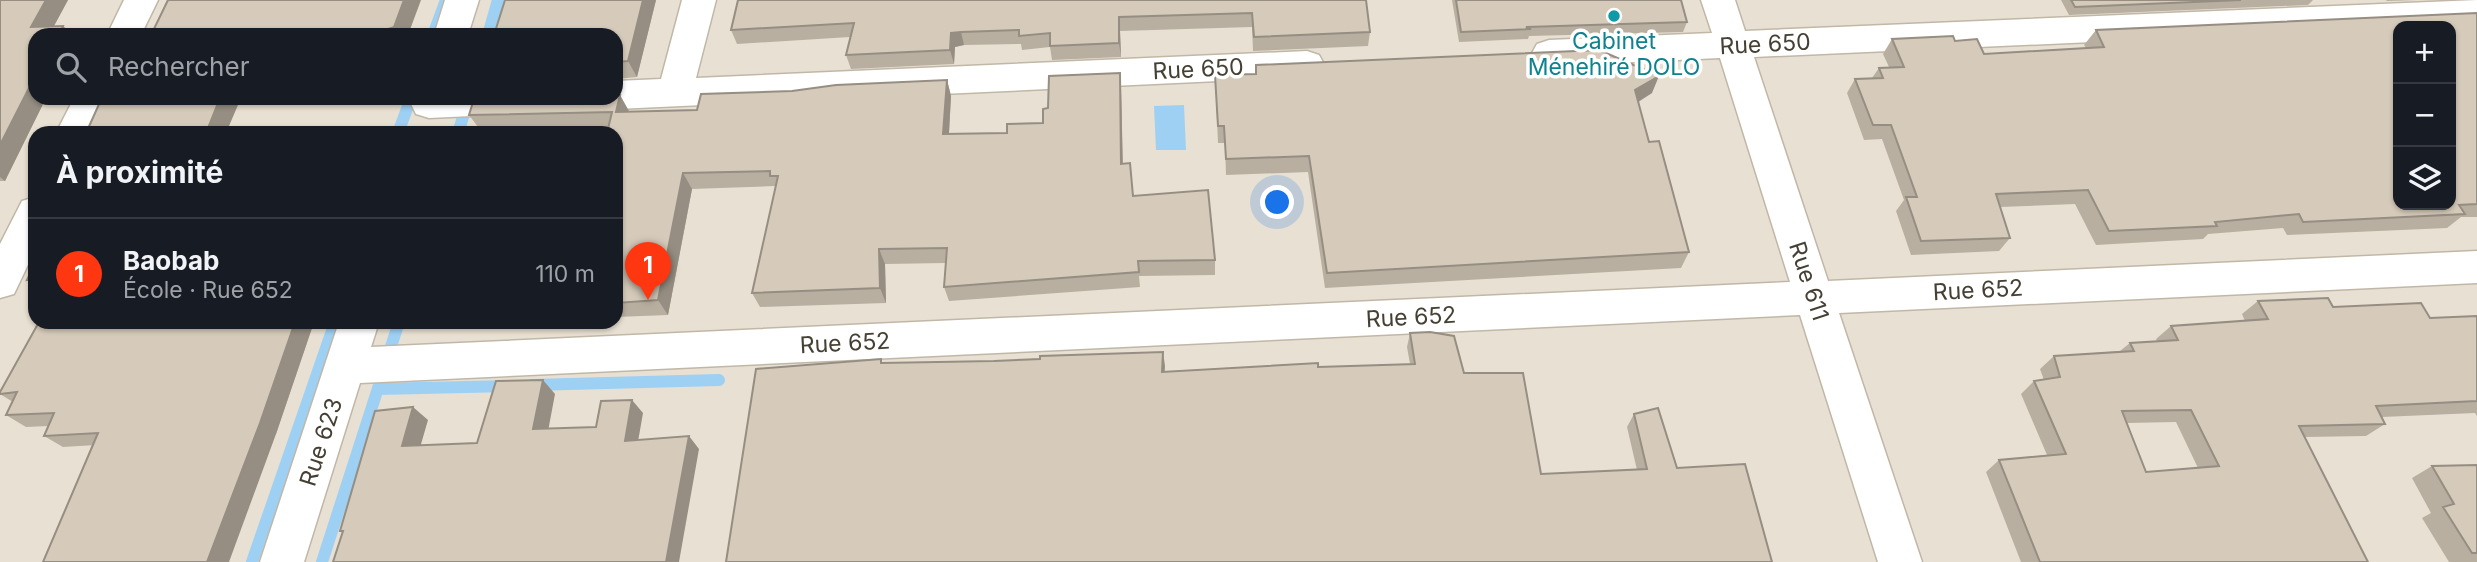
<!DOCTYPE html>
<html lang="fr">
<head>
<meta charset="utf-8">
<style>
  :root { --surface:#171b24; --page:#20242c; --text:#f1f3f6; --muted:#9ea1a6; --line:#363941; --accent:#ff3711 }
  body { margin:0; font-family:Inter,sans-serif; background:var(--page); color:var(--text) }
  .controls { position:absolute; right:21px; top:21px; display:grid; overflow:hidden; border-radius:14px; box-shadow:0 2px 5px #0004 }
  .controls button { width:63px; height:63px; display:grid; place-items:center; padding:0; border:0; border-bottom:2px solid var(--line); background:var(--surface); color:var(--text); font:35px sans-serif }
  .you { position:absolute; left:1278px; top:203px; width:24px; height:24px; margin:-18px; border:5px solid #fff; border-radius:50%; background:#1a73e8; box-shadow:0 0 0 10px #1a73e833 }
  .badge { display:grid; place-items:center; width:46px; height:46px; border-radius:50%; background:var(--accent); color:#fff; font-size:23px; font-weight:700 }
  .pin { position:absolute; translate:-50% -58px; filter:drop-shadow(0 2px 4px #0008) }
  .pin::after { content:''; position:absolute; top:37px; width:24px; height:21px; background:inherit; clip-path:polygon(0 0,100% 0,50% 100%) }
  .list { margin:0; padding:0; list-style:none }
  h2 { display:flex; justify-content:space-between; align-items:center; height:91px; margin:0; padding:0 28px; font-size:30px }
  h2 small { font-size:23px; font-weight:400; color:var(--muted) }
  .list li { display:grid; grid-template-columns:46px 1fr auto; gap:21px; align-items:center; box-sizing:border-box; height:112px; padding:0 28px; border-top:2px solid var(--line) }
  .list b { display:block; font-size:26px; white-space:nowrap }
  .list p { margin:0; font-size:23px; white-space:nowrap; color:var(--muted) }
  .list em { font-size:23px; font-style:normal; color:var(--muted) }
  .icon { flex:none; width:38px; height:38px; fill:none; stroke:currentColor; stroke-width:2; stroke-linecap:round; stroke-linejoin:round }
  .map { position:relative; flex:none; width:2477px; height:562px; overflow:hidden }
  .search { position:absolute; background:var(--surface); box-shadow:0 2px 5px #0004; left:28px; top:28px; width:595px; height:77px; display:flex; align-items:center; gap:18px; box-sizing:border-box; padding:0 24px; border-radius:21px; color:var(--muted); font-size:26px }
  .panel { position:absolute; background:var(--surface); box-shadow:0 2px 5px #0004; left:28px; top:126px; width:595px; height:203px; border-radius:21px }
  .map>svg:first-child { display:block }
  .residential { fill:#e8e1d3; fill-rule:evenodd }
  .water { fill:#9ed0f4 }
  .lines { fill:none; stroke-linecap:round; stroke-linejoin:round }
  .stream { stroke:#9ed0f4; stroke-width:12 }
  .minor-casing { stroke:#c0b7a7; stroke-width:3 }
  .minor { fill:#fff; fill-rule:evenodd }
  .wall { fill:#b8afa0; fill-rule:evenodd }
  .shaded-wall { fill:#968e82 }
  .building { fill:#d6cbba; stroke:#968e82; stroke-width:2; fill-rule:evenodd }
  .culture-dot { fill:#0f9aa8; stroke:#fff; stroke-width:2.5 }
  .labels { text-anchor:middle; stroke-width:7; stroke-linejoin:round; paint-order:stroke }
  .culture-label { font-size:23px; fill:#0d838f; stroke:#fff }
  .street-label { font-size:23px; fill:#464034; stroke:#fff }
</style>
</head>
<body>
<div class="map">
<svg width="2477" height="562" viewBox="0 0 2477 562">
  <rect width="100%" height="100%" fill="#f4efe5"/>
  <!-- residential -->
  <path class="residential" d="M0,0H2477V562H0ZM2398,26H2451V205H2398ZM35,35H616V98H35ZM35,133H616V322H35Z"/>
  <!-- water -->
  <path class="water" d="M1184,105L1186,150H1156L1154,106Z"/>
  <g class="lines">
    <!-- stream -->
    <path class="stream" d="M433,35L446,0
      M488,35L498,0
      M398,133L411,98
      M458,133L469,98
      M386,362L399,322
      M532,385L719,380
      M378,389L511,386
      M252,562L335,322
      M322,562L380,382"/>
    <!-- minor casing -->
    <g class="minor-casing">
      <path id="minor" d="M124,0H158L141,35H107Z
        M445,0H479L468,35H434Z
        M682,0H716L696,78L1307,51L1319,55L1324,64L1319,73L1307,77L616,109L604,105L600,98H616V81L661,79Z
        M1701,0H1735L1745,31L2477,0V25L1754,57L1828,281L2477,251V283L1839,313L1922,562H1878L1800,315L360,383L304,562H260L339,322H379L371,347L1790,282L1720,58L1549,66L1537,62L1532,53L1537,44L1549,40L1712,33Z
        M74,98H110L92,133H56Z
        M414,98H575L569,108L557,112L429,118L416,114L411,104Z
        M35,197V250L14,294L0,298V244L22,201Z"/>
    </g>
    <!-- minor -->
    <use href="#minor" class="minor"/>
  </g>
  <!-- wall -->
  <path class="wall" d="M0,0H68L54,26L35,35V98H52L51,101L44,102L5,181H0Z
    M656,0L637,77L616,79V35Z
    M738,0H1366L1370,32L1368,46L1253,51L1252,27L1120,31L1121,57L1052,60L1050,47L1022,50L1021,44L964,45L955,47L954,64L851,69L846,55L850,37L737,44L731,30Z
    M1452,0H1681L1687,22L1683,32L1529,36L1528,39L1459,42Z
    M2061,0H2313L2308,5L2069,15Z
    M2386,0H2417L2387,1Z
    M2477,13V217H2461L2447,228L2287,235L2283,228L2208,234L2203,239L2096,245L2075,204L2000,207L2010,238L1999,251L1911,255L1896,211L1904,200L1882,139L1864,140L1847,93L1855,79L1872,78L1879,68L1889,67L1883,54L1892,39L1955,41L1984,54L2086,48L2084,45L2096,30Z
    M1256,65L1652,93L1638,101L1649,142L1689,252L1681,268L1325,288L1308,172L1226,175L1225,143H1218L1215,75L1255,74Z
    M947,80L951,96L949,134L1007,133L1043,123L1048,108L1121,89L1123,164L1133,196L1215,260V275L1139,276L1140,287L949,301L944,287L946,263L885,264L886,303L760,307L752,293L776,188L775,186L692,189L668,315L616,317V133L608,128L481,131L469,115L697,110L792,91Z
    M35,263V285L27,280Z
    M2258,301L2333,307L2430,318L2477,316V416L2475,413L2382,417L2385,424L2366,436L2305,437L2368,562H2021L1986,472L1999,460L2047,455L2021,394L2034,381L2044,380L2040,369L2054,356L2120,351L2130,343L2157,341L2156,339L2171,326L2245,321L2242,314ZM2176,422L2198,468L2146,472L2127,423Z
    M312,328L276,434L63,447L44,436L48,426L26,427L6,415L13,402L0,394V392Z
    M1410,333L1464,373L1541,474L1637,470L1627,427L1634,414L1677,468L1772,562L883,363L994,361L1163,352L1164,372L1410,364L1407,347Z
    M2477,465V562H2449L2422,518L2431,513L2412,478L2432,466Z"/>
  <!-- shaded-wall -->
  <path class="shaded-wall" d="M46,0H68L49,35L31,27Z
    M404,0H421L408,35H383L385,30Z
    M643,0H656L637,77L628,61Z
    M1119,17L1120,31L1121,57L1119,43Z
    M63,26L73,35H59Z
    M961,32L964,45L955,47L954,64L950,50L951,33Z
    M1120,73L1121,89L1123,179L1121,164Z
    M1659,76L1652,93L1629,108L1635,90Z
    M947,80L951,96L948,150L943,134Z
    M29,88L35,93V98H40L44,102L5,181L0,177V145Z
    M620,95L629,111L616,112Z
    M220,98H241L226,133H206Z
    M683,173L692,189L668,315L658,300Z
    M879,249L885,264L886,303L880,288Z
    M295,322H305L312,328L276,434L229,562H207Z
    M1163,352L1165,366L1164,386L1162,372Z
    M543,380L555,394L546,442L533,429Z
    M632,400L643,413L636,453L625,441Z
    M413,407L428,420L417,458L402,446Z
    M689,436L699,449L679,562H666Z"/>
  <!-- building -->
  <path class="building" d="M0,0H46L31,27L63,26L59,35H35V88H29L0,145Z
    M168,0H404L394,27L385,30L383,35H151Z
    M505,0H643L628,61L616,62V35H494Z
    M738,0H1366L1370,32L1254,37L1252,13L1119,17V43L1050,46V33L1019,36V30L961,32L951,33L950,50L846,55L854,23L731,30Z
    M1456,0H1681L1687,22L1526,27L1531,29L1461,32Z
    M2071,0H2241L2075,7Z
    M2477,13V204L2459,205L2465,214L2303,222L2299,214L2215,222L2217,226L2109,231L2088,190L1996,194L2010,238L1921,241L1906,197H1917L1891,125H1873L1855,79L1883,78L1879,68L1904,67L1892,39L1953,36L1955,41L1977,39L1984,54L2104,47L2096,30ZM2398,26H2451V205H2398Z
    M1599,50L1659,76L1635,90L1649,142L1659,141L1689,252L1327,273L1309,156L1226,159L1224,126H1218L1215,75L1256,74V65Z
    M1120,73L1121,164L1130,163L1133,196L1208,190L1215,260L1138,261L1139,272L944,287L947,248L879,249L880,288L752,293L778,176H770V171L683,173L658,300L616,303V133H607L612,112L469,115L473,102L549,98H616V95H620L616,112L697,110L701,94L792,91L836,85L947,80L943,134L1007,133V124L1043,123V109L1048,108L1049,76Z
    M122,98H220L206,133H86L100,102L120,101Z
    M35,263V279L27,280Z
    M2328,298L2333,307L2421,303L2430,318L2477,316V401L2376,406L2385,424L2299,426L2368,562H2040L1999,460L2066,454L2034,381L2060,377L2054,356L2134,351L2130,343L2178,340L2171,326L2268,319L2258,301ZM2191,410L2219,466L2146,472L2122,411Z
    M39,322H295L260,423L207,562H43L98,433L44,436L54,413L6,415L17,392L0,394V392Z
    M1430,332L1454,336L1464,373H1523L1541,474L1647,469L1634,414L1658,408L1677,468L1745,464L1772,562H726L756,369L881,359V363L994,361L1040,359V356L1163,352L1162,372L1318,363V367L1415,364L1410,333Z
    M543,380L533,429L596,427L601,401L632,400L625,441L689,436L666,562H333L343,531H340L375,411L413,407L402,446L477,443L496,381Z
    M2477,465V553H2472L2443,507L2454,504L2432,466Z"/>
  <!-- markers -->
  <circle class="culture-dot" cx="1614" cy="16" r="7"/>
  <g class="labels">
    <!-- culture labels -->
    <g class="culture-label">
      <text x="1614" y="49">Cabinet<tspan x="1614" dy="26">Ménehiré DOLO</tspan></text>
    </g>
    <!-- street labels -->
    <g class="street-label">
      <text transform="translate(1765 44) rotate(-3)" y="8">Rue 650</text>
      <text transform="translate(1198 69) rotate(-3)" y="8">Rue 650</text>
      <text transform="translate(1809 281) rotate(72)" y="8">Rue 611</text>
      <text transform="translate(1978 290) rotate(-3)" y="8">Rue 652</text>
      <text transform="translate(1411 317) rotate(-3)" y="8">Rue 652</text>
      <text transform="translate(845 343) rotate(-3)" y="8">Rue 652</text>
      <text transform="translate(321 442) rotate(-72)" y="8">Rue 623</text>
    </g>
  </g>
</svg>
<div class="controls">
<button>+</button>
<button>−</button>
<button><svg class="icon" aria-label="layers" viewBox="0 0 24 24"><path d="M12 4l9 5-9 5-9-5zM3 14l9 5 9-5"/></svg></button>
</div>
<div class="you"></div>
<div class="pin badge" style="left:648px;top:300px">1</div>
<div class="search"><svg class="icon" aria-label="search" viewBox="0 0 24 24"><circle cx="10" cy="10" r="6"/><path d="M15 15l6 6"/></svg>Rechercher</div>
<section class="panel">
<h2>À proximité<small></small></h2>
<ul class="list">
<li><span class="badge">1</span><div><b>Baobab</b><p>École · Rue 652</p></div><em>110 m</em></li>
</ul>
</section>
</div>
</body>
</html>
